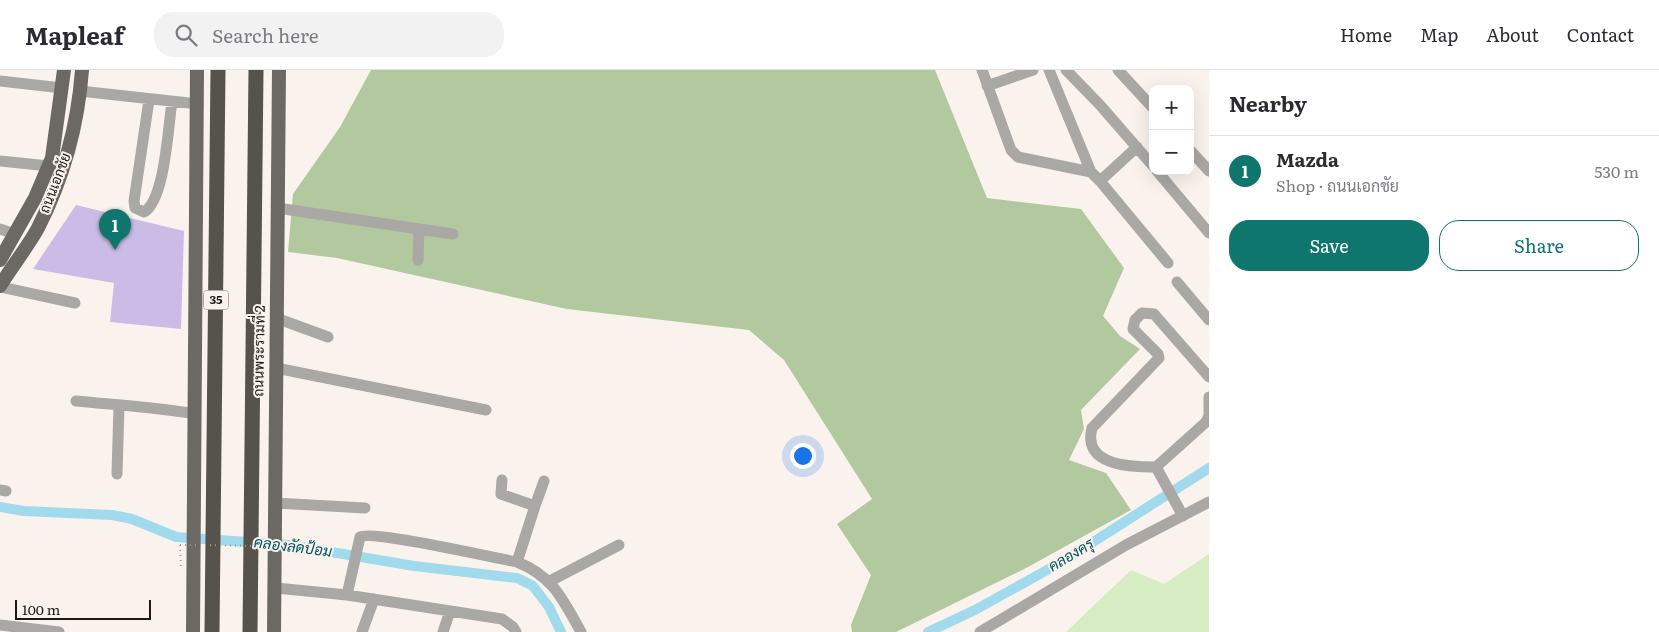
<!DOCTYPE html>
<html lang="en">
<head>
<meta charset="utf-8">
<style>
  :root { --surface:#fff; --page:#f2f2f3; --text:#2b2b33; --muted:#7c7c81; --line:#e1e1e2; --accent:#0f766e }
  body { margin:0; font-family:Literata,Sarabun,serif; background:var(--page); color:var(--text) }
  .controls { position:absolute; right:15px; top:15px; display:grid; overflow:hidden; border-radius:10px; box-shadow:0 5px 20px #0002 }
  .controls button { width:45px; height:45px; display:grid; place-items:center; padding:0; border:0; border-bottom:1px solid var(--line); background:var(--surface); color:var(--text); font:25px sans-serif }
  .scale { position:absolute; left:15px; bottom:12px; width:136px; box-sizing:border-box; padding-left:5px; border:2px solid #1b1917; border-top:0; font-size:14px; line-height:18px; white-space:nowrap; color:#1b1917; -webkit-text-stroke:4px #faf3ed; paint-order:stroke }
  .you { position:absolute; left:802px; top:385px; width:18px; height:18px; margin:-12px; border:4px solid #fff; border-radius:50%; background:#1a73e8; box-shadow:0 0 0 8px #1a73e833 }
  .badge { display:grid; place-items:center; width:32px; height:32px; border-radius:50%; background:var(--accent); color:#fff; font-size:16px; font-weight:700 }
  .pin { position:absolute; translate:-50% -41px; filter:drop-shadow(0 1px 2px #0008) }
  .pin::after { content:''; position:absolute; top:26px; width:18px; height:15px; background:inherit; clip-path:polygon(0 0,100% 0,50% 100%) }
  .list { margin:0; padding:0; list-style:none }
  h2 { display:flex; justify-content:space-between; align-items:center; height:65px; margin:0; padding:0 20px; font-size:21px }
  h2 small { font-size:16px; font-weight:400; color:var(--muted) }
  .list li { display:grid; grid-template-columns:32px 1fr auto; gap:15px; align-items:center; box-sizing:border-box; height:70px; padding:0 20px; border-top:1px solid var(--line) }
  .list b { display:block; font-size:19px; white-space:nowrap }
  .list p { margin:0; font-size:16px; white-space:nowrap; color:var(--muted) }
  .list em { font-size:16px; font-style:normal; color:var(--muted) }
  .actions { display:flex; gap:10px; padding:15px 20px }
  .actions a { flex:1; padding:11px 0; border:1px solid var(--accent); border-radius:20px; text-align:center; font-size:18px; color:var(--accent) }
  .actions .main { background:var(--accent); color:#fff }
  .icon { flex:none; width:28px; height:28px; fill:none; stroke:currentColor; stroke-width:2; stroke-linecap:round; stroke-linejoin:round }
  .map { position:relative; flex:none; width:1209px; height:562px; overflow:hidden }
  header { display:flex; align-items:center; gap:30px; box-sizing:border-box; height:70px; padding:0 25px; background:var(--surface); border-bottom:1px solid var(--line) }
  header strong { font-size:24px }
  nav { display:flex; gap:28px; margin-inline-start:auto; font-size:18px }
  .search { width:350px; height:45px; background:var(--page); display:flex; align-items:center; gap:12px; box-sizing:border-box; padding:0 18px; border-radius:20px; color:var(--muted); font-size:19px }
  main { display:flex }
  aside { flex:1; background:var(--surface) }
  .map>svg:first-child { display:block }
  .green { fill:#d6ecc2 }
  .forest { fill:#b2c89e }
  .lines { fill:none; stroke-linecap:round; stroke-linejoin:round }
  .canal { stroke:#a1daec; stroke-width:10 }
  .building { fill:#cbbbe7 }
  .path { stroke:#9f9a95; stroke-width:2; stroke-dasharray:1 4; stroke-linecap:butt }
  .minor { stroke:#a9a8a4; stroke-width:11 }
  .major { stroke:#6c6863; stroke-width:14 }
  .highway { stroke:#56524c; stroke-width:15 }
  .path-bridge { stroke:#9f9a95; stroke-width:2; stroke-dasharray:1 4; stroke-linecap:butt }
  .labels { text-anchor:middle; stroke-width:4; stroke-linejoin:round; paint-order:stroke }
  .shield { fill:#faf3ed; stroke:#5e5a57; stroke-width:1 }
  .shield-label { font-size:12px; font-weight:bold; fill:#1b1917 }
  .street-label { font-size:14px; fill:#1b1917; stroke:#faf3ed }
  .water-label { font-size:15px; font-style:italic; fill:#005365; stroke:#faf3ed }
</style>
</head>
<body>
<header>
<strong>Mapleaf</strong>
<div class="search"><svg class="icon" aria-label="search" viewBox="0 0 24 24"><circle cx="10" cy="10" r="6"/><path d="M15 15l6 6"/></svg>Search here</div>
<nav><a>Home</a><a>Map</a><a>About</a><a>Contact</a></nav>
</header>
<main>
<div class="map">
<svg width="1209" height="562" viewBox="0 0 1209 562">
  <rect width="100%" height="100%" fill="#faf3ed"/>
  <!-- green -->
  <path class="green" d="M1209,484V562H1066L1131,500L1164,514Z"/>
  <!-- forest -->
  <path class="forest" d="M371,0H935L987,128L1081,139L1124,198L1103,246L1120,266L1140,279L1081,340L1084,359L1069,390L1106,403L1131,440L1028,497L896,562H852L851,555L871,505L837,454L872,429L784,290L749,260L567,239L337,188L288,182L293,124L340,57Z"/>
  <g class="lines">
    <!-- canal -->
    <path class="canal" d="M0,437L24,441L112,445L132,449L176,467L290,475L414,496L517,508L533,516L549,537L561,562
      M928,562L975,540L1065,490L1209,398"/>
  </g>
  <!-- building -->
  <path class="building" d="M76,135L184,161L181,259L110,252L114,213L33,199Z"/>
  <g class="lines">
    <!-- path -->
    <path class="path" d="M180,475L181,498"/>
    <!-- minor -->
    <path class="minor" d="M982,0L1011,80L1018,87L1091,102L1100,111L1137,77
      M1049,0L1091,102
      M1066,0L1100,35L1153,96
      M1118,0L1153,38
      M0,11L62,18
      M987,16L1033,0
      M80,21L198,34
      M149,30L134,131L135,138L144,142C165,130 168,57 172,32
      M1190,80L1209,101
      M0,91L49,96
      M1157,101L1209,163
      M1100,111L1168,193
      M277,138L453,164
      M0,159L15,164
      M418,190L419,160
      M1177,212L1209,250
      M0,217L75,233
      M276,248L328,267
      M276,298L486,340
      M1209,327V345
      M76,331C116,335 156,337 195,344
      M1156,397C1131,397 1082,396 1092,358L1159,288L1158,284L1133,259L1135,250L1142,243L1154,244L1209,307
      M117,404L119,336
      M502,410L501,424L535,436L517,492
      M0,420L6,421
      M275,433L365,438
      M535,436L544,411
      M1183,446L1156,397L1206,352L1209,346
      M550,511L619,475
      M276,518L347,525L502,549L513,557L516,562
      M347,525L360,467C372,460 494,488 517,492C553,506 563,530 581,562
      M0,555L59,562
      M362,562L374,529
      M443,562L450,541
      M980,562L1126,475L1209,432"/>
    <!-- major -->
    <path class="major" d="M0,190L35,128L52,88L64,0
      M0,216C12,196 27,178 38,158C63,109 78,55 82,0
      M193,562L197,0
      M274,562L279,0"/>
    <!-- highway -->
    <path class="highway" d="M212,562L218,0
      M250,562L256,0"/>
    <!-- path-bridge -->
    <path class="path-bridge" d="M180,475L280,476"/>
  </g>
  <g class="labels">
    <!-- shield labels -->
    <rect class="shield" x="203.5" y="220.5" width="25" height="19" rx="4"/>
    <g class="shield-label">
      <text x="216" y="234">35</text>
    </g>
    <!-- street labels -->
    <g class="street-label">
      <text transform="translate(55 113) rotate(-69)" y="5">ถนนเอกชัย</text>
      <text transform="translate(259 281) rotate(-89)" y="5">ถนนพระรามที่ 2</text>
    </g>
    <!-- water labels -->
    <g class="water-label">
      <text transform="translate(293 477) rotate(7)" y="5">คลองลัดป้อม</text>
      <text transform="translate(1071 485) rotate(-31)" y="5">คลองครุ</text>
    </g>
  </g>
</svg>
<div class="controls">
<button>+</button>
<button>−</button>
</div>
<div class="scale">100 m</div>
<div class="you"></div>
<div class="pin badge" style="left:115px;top:180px">1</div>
</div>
<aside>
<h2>Nearby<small></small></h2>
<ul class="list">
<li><span class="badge">1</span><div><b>Mazda</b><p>Shop · ถนนเอกชัย</p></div><em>530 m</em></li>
</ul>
<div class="actions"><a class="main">Save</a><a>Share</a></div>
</aside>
</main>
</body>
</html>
